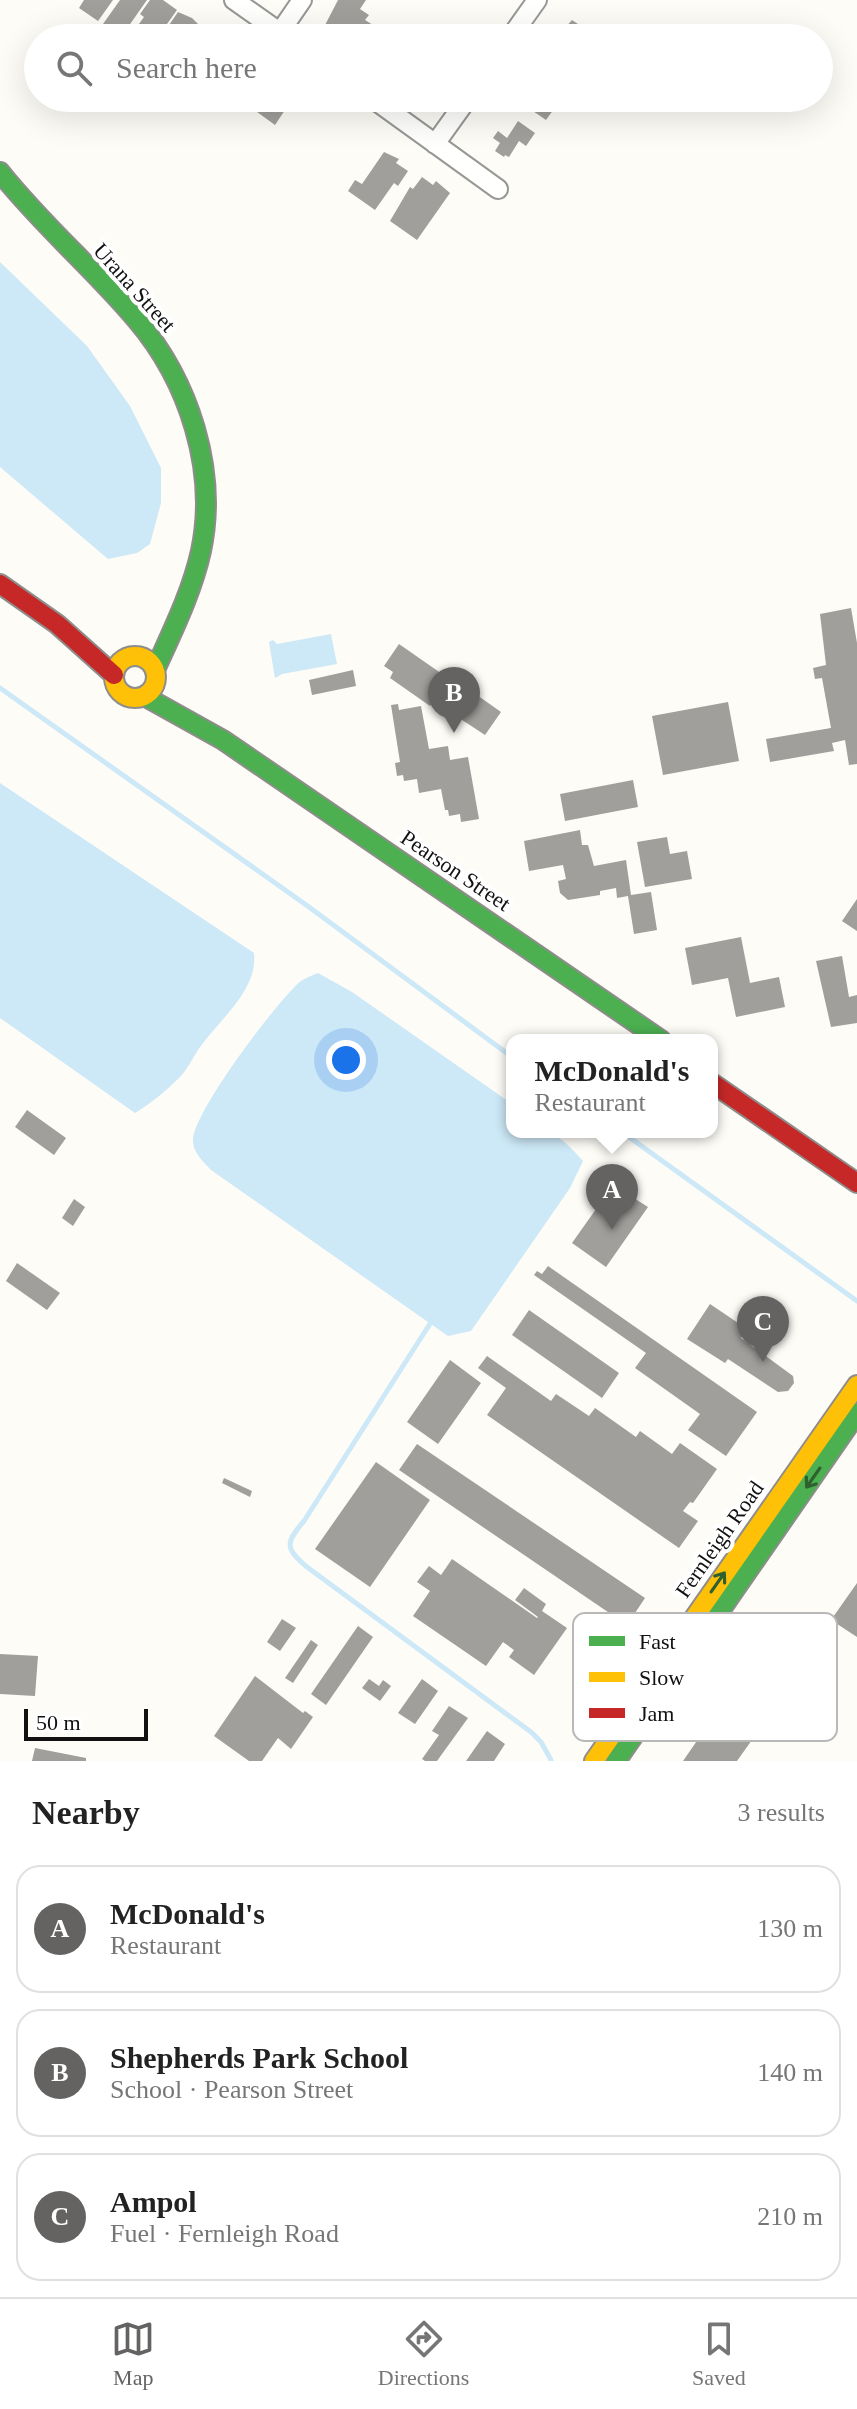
<!DOCTYPE html>
<html lang="en">
<head>
<meta charset="utf-8">
<style>
  :root { --surface:#fff; --page:#f2f2f2; --text:#222; --muted:#767676; --line:#e0e0e0; --accent:#646362 }
  body { margin:0; font-family:Georgia,serif; background:var(--page); color:var(--text) }
  .scale { position:absolute; left:24px; bottom:20px; width:124px; box-sizing:border-box; padding-left:8px; border:4px solid #111; border-top:0; font-size:22px; line-height:28px; white-space:nowrap; color:#111; -webkit-text-stroke:6px #fff; paint-order:stroke }
  .you { position:absolute; left:346px; top:1060px; width:28px; height:28px; margin:-20px; border:6px solid #fff; border-radius:50%; background:#1a73e8; box-shadow:0 0 0 12px #1a73e833 }
  .badge { display:grid; place-items:center; width:52px; height:52px; border-radius:50%; background:var(--accent); color:#fff; font-size:26px; font-weight:700 }
  .pin { position:absolute; translate:-50% -66px; filter:drop-shadow(0 2px 4px #0008) }
  .pin::after { content:''; position:absolute; top:42px; width:28px; height:24px; background:inherit; clip-path:polygon(0 0,100% 0,50% 100%) }
  .popup { position:absolute; left:506px; top:1034px; width:212px; height:104px; box-sizing:border-box; display:grid; place-content:center; border-radius:16px; background:var(--surface); filter:drop-shadow(0 2px 6px #0005); font-size:26px; white-space:nowrap; color:var(--muted) }
  .popup b { font-size:30px; color:var(--text) }
  .popup::after { content:''; position:absolute; left:50%; top:100%; margin-left:-16px; border:16px solid transparent; border-top-color:var(--surface) }
  .list { margin:0; padding:0; list-style:none }
  h2 { display:flex; justify-content:space-between; align-items:center; height:104px; margin:0; padding:0 32px; font-size:34px }
  h2 small { font-size:26px; font-weight:400; color:var(--muted) }
  .list li { display:grid; grid-template-columns:52px 1fr auto; gap:24px; align-items:center; box-sizing:border-box; height:128px; margin:0 16px 16px; padding:0 16px; border:2px solid var(--line); border-radius:24px }
  .list b { display:block; font-size:30px; white-space:nowrap }
  .list p { margin:0; font-size:26px; white-space:nowrap; color:var(--muted) }
  .list em { font-size:26px; font-style:normal; color:var(--muted) }
  .icon { flex:none; width:44px; height:44px; fill:none; stroke:currentColor; stroke-width:2; stroke-linecap:round; stroke-linejoin:round }
  .map { position:relative; flex:none; width:857px; height:1761px; overflow:hidden }
  .search { position:absolute; background:var(--surface); box-shadow:0 8px 32px #0002; left:24px; right:24px; top:24px; height:88px; display:flex; align-items:center; gap:20px; box-sizing:border-box; padding:0 28px; border-radius:44px; color:var(--muted); font-size:30px }
  .sheet { height:536px; background:var(--surface) }
  nav { display:flex; justify-content:space-around; align-items:center; box-sizing:border-box; height:112px; border-top:2px solid var(--line); background:var(--surface); font-size:22px; color:var(--muted) }
  nav a { display:grid; justify-items:center; gap:4px }
  nav .on { color:var(--accent) }
  .map>svg:first-child { display:block }
  .water { fill:#cde8f7 }
  .lines { fill:none; stroke-linecap:round; stroke-linejoin:round }
  .stream { stroke:#cde8f7; stroke-width:5 }
  .building { fill:#a19f9c }
  .street-casing { stroke:#979795; stroke-width:22 }
  .fast-casing { stroke:#8e8d8b; stroke-width:22 }
  .slow-casing { stroke:#8e8d8b; stroke-width:22 }
  .jam-casing { stroke:#8e8d8b; stroke-width:22 }
  .street { stroke:#fffffe; stroke-width:18 }
  .fast { stroke:#4caf50; stroke-width:18 }
  .slow { stroke:#ffc107; stroke-width:18 }
  .jam { stroke:#c62828; stroke-width:18 }
  .oneway { stroke:#2e6030 }
  .labels { text-anchor:middle; stroke-width:8; stroke-linejoin:round; paint-order:stroke }
  .street-label { font-size:22px; fill:#111; stroke:#fff }
  .key { fill:#fff; stroke:#b8b8b8; stroke-width:2 }
  .key-label { font-size:22px; fill:#111 }
</style>
</head>
<body>
<div class="map">
<svg width="857" height="1761" viewBox="0 0 857 1761">
  <rect width="100%" height="100%" fill="#fdfcf7"/>
  <!-- water -->
  <path class="water" d="M0,262L87,346L130,406L161,468V503L150,544L137,553L108,559L0,467Z
    M331,634L337,664L282,674L275,678L269,642L273,640L277,644Z
    M0,783L254,953C258,990 220,1019 200,1047C193,1057 188,1069 179,1078C166,1091 151,1103 135,1113L0,1018Z
    M318,973L352,992L512,1104V1132C552,1132 556,1130 583,1161L570,1188L471,1331L448,1336L211,1170C203,1161 192,1152 193,1139C195,1110 277,1001 301,981C306,978 312,975 318,973Z"/>
  <g class="lines">
    <!-- stream -->
    <path class="stream" d="M0,688L309,907L512,1057
      M622,1132L857,1301
      M433,1319L304,1521C286,1542 284,1548 307,1567L531,1732L541,1742L551,1760"/>
  </g>
  <!-- building -->
  <path class="building" d="M84,0H113L98,21L79,8Z
    M120,0H147L121,37L103,24Z
    M150,0H163L177,10L157,38H129L144,17L140,14Z
    M338,0H366L360,9L369,15L365,20L373,25L369,31L379,38H349L339,31L337,36L324,27Z
    M178,12L192,18L200,26L191,38H165L168,33L165,31Z
    M572,20L590,32L586,38L557,37Z
    M261,98H293L275,125L253,109Z
    M514,98H562L546,120Z
    M518,121L535,133L526,146L519,141L509,157L505,155L504,157L495,151L500,143L493,138L498,131L507,138Z
    M384,152L399,159L396,163L408,171L398,186L394,183L375,210L348,191L355,180L362,184Z
    M422,177L433,185L436,181L450,193L417,240L390,221L410,187L413,189Z
    M851,608L857,643V764L849,765L845,740L832,743L834,751L770,762L766,739L831,728L822,678L815,679L813,668L826,665L820,614Z
    M399,644L455,683L441,703L435,699L430,706L390,678L393,672L384,666Z
    M353,670L356,686L312,695L309,680Z
    M467,688L501,712L485,735L450,712Z
    M728,702L739,761L663,775L652,716Z
    M398,704L399,710L421,706L429,749L448,746L450,760L468,757L479,819L461,822L460,814L449,816L448,810H445L441,789L419,793L417,779L404,781L403,775L397,776L395,763L400,762L391,705Z
    M633,780L638,807L565,821L560,794Z
    M580,830L582,845H588L594,866L626,860L631,895L651,892L657,930L634,934L628,896L617,898L616,888L600,891V895L568,900L560,893L558,881L566,879L563,865L529,871L524,841Z
    M667,837L670,854L687,851L692,879L645,887L637,842Z
    M857,899V931L842,921Z
    M741,937L750,983L779,977L785,1007L736,1017L728,978L692,985L685,948Z
    M842,956L849,997L857,995V1023L831,1027L816,961Z
    M27,1110L66,1138L54,1155L15,1127Z
    M613,1185L648,1207L606,1267L572,1243Z
    M74,1199L85,1207L73,1226L62,1218Z
    M17,1263L60,1293L47,1310L6,1281Z
    M548,1266L757,1412L726,1456L688,1430L700,1414L635,1368L646,1353L534,1275L537,1271L542,1274Z
    M710,1304L747,1329L741,1338L793,1376L794,1383L788,1391L778,1392L728,1359L725,1363L687,1339Z
    M529,1310L619,1373L602,1398L512,1335Z
    M487,1356L551,1401L556,1394L589,1416L595,1408L636,1437L640,1431L672,1454L680,1443L717,1469L693,1503L690,1502L683,1511L698,1521L679,1548L487,1415L506,1388L478,1368Z
    M450,1360L481,1383L438,1444L407,1422Z
    M417,1444L645,1598L627,1625L399,1470Z
    M376,1462L430,1500L370,1587L315,1549Z
    M224,1478L252,1491L250,1497L222,1483Z
    M452,1559L537,1618L538,1617L515,1600L524,1588L546,1604L542,1611L567,1628L534,1675L509,1657L514,1650L503,1642L486,1666L413,1616L430,1591L417,1582L429,1566L441,1575Z
    M857,1583V1637L831,1620Z
    M282,1619L296,1628L280,1651L267,1642Z
    M358,1626L373,1637L326,1705L311,1694Z
    M311,1640L318,1645L293,1683L285,1678Z
    M0,1654L38,1656L35,1696L0,1694Z
    M760,1655L780,1670L773,1680L778,1684L770,1694L774,1697L764,1712L769,1716L737,1761H683L732,1690L739,1694L747,1682L743,1679Z
    M255,1676L303,1713L305,1711L313,1717L291,1749L278,1738L262,1761H249L214,1736Z
    M369,1679L379,1686L383,1680L391,1686L380,1701L362,1688Z
    M422,1679L438,1691L415,1724L398,1713Z
    M449,1706L468,1718L437,1761H425L422,1759L439,1735L432,1731Z
    M487,1731L505,1744L494,1761H466Z
    M35,1748L86,1758V1761H32Z"/>
  <g class="lines">
    <!-- street casing -->
    <g class="street-casing">
      <path id="street" d="M234,0L288,38
        M280,32L302,0
        M510,38L537,0
        M372,98L498,189
        M435,144L468,98"/>
    </g>
    <!-- fast casing -->
    <g class="fast-casing">
      <path id="fast" d="M0,172C42,225 93,268 136,319C189,381 218,470 201,551C192,592 172,632 155,670
        M144,696L223,740L661,1040
        M616,1761L857,1413"/>
    </g>
    <!-- slow casing -->
    <g class="slow-casing">
      <path id="slow" d="M114 677a21 21 0 1 1 42 0a21 21 0 1 1-42 0Z
        M594,1761L857,1385"/>
    </g>
    <!-- jam casing -->
    <g class="jam-casing">
      <path id="jam" d="M0,584L57,624L114,675
        M712,1083L857,1183"/>
    </g>
    <!-- street -->
    <use href="#street" class="street"/>
    <!-- fast -->
    <use href="#fast" class="fast"/>
    <!-- slow -->
    <use href="#slow" class="slow"/>
    <!-- jam -->
    <use href="#jam" class="jam"/>
  </g>
  <!-- one-way arrows -->
  <defs><path id="oneway-shaft" d="M-6 0H5M1.5-3L5.5 0L1.5 3" fill="none" stroke-width="1.6" stroke-linecap="round" stroke-linejoin="round" transform="scale(2)"/></defs>
  <g class="oneway">
    <use href="#oneway-shaft" transform="translate(813 1478) rotate(125)"/>
    <use href="#oneway-shaft" transform="translate(718 1582) rotate(-55)"/>
  </g>
  <g class="labels">
    <!-- street labels -->
    <g class="street-label">
      <text transform="translate(135 287) rotate(48)" y="8">Urana Street</text>
      <text transform="translate(456 870) rotate(34)" y="8">Pearson Street</text>
      <text transform="translate(719 1539) rotate(-55)" y="8">Fernleigh Road</text>
    </g>
  </g>
  <!-- legend -->
  <rect x="573" y="1613" width="264" height="128" rx="12" class="key"/>
  <rect x="589" y="1636" width="36" height="10" fill="#4caf50"/>
  <rect x="589" y="1672" width="36" height="10" fill="#ffc107"/>
  <rect x="589" y="1708" width="36" height="10" fill="#c62828"/>
  <g class="key-label">
    <text x="639" y="1649">Fast</text>
    <text x="639" y="1685">Slow</text>
    <text x="639" y="1721">Jam</text>
  </g>
</svg>
<div class="scale">50 m</div>
<div class="you"></div>
<div class="pin badge" style="left:612px;top:1230px">A</div>
<div class="popup"><b>McDonald's</b>Restaurant</div>
<div class="pin badge" style="left:454px;top:733px">B</div>
<div class="pin badge" style="left:763px;top:1362px">C</div>
<div class="search"><svg class="icon" aria-label="search" viewBox="0 0 24 24"><circle cx="10" cy="10" r="6"/><path d="M15 15l6 6"/></svg>Search here</div>
</div>
<section class="sheet">
<h2>Nearby<small>3 results</small></h2>
<ul class="list">
<li><span class="badge">A</span><div><b>McDonald's</b><p>Restaurant</p></div><em>130 m</em></li>
<li><span class="badge">B</span><div><b>Shepherds Park School</b><p>School · Pearson Street</p></div><em>140 m</em></li>
<li><span class="badge">C</span><div><b>Ampol</b><p>Fuel · Fernleigh Road</p></div><em>210 m</em></li>
</ul>
</section>
<nav>
<a class="on"><svg class="icon" aria-label="map" viewBox="0 0 24 24"><path d="M3 6l6-2 6 2 6-2v14l-6 2-6-2-6 2zM9 4v14M15 6v14"/></svg>Map</a>
<a><svg class="icon" aria-label="directions" viewBox="0 0 24 24"><path d="M12 3l9 9-9 9-9-9zM9 14v-3h6M13 9l2 2-2 2"/></svg>Directions</a>
<a><svg class="icon" aria-label="saved" viewBox="0 0 24 24"><path d="M7 4h10v16l-5-4-5 4z"/></svg>Saved</a>
</nav>
</body>
</html>
